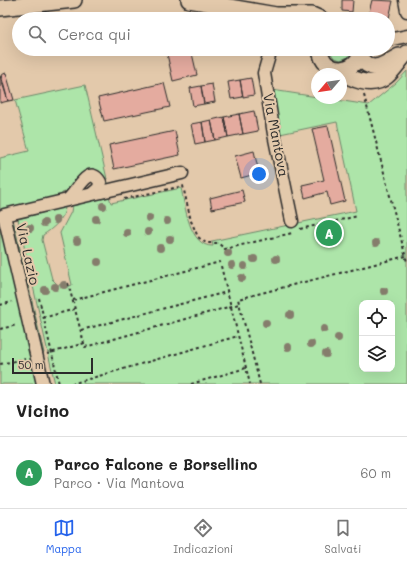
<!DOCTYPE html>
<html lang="it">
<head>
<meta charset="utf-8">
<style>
  :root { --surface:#fff; --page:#f6f6f6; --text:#222; --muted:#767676; --line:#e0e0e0; --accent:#2563eb }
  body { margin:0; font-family:Mali,sans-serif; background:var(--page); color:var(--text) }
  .controls { position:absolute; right:12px; bottom:12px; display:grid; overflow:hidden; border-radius:8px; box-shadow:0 4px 16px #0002 }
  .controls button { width:36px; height:36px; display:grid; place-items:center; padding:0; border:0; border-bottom:1px solid var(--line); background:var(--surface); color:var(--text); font:20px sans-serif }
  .compass { position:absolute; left:311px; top:68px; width:36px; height:36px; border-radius:50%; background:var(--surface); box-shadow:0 4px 16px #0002; rotate:241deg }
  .scale { position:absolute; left:12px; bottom:10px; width:81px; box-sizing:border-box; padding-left:4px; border:2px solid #2b2b2b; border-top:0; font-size:11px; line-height:14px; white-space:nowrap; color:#2b2b2b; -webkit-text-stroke:3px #e3c9ab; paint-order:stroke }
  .you { position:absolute; left:259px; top:174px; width:14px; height:14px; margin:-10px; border:3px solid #fff; border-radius:50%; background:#1a73e8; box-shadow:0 0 0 6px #1a73e833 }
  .badge { display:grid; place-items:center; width:26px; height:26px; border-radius:50%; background:var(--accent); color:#fff; font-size:13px; font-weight:700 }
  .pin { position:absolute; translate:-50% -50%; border:2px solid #fff; box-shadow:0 1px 4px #0006 }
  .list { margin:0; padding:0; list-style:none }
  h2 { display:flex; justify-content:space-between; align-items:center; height:52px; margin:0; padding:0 16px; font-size:17px }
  h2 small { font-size:13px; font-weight:400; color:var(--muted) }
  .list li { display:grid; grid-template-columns:26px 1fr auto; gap:12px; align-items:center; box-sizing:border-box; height:72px; padding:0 16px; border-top:1px solid var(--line) }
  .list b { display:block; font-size:15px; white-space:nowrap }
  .list p { margin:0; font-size:13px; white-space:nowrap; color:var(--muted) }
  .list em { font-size:13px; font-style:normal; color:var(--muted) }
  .icon { flex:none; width:22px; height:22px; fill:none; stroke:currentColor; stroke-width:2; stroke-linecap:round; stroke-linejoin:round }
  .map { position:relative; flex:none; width:407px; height:384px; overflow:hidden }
  .search { position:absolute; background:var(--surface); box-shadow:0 4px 16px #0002; left:12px; right:12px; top:12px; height:44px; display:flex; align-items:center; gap:10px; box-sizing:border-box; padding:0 14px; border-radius:22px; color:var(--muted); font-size:15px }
  .sheet { height:124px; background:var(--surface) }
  nav { display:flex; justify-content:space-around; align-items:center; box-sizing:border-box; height:56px; border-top:1px solid var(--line); background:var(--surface); font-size:11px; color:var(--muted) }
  nav a { display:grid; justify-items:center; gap:2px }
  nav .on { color:var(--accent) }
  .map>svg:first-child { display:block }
  .green { fill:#ade5a9; stroke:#6c886a; fill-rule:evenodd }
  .building { fill:#e4ab9f; stroke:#2b2b2b }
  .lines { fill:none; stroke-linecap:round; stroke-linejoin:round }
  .minor-casing { stroke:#2b2b2b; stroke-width:15 }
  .major-casing { stroke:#2b2b2b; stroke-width:18 }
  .path { stroke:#2b2b2b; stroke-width:2; stroke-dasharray:3 3; stroke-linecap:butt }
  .minor { stroke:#e3c9ab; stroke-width:12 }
  .major { stroke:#e3c9ab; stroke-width:15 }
  .tree { fill:#857d6c }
  .labels { text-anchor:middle; stroke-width:4; stroke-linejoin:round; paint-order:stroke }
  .street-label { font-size:14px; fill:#2b2b2b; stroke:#e3c9ab }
</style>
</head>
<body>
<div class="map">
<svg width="407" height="384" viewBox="0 0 407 384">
  <rect width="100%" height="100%" fill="#e3c9ab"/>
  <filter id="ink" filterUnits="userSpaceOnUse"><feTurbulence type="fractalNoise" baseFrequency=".025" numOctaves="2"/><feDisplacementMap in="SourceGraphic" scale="8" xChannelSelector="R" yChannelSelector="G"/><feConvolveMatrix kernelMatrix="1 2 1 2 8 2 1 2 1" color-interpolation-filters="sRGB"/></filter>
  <g filter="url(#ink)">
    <!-- green -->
    <path class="green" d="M328,49H353L348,57L341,60L334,58Z
      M407,71V384H55L18,219L65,207C65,219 52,229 43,235L42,240L52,279L58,285L65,284L67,287L72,285L60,233L71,212L72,206L109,196L111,203L181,188C185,205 189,247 213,246L212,241L356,211L337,122L280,134L272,90L369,105L396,83ZM362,303H392V369H362Z
      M85,85L108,183C106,181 104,176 101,174C83,158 76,190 62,193V196L0,212V158L29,151L15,100Z
      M13,219L44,353L42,354L12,225Z
      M0,223L37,384H0Z"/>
    <!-- building -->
    <path class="building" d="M342,0H353L352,12L342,11Z
      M372,0L393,1L389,18L369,12Z
      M186,49H191L197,75L173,81L167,54Z
      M6,73L14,100L8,101L1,75Z
      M0,76L8,101L0,103Z
      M251,78L254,95L243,97L240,80Z
      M240,80L243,97L231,99L228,82Z
      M164,83L170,107L104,121L98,98Z
      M212,84L215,102L204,104L201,86Z
      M201,86L204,104L193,106L190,88Z
      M254,111L258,131L243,134L239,114Z
      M239,114L243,134L228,137L224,117Z
      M224,117L228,137L215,140L211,120Z
      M211,120L215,140L205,142L202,122Z
      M202,122L205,142L195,144L191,124Z
      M328,126L345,201L330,205L327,192L305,198L302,185L324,180L312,129Z
      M175,131L180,155L114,169L109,145Z
      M254,151L259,173L241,178L235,156Z
      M242,190L245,202L212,209L210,198Z"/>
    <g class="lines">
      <!-- minor casing -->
      <g class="minor-casing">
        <path id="minor" d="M405,0L407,11
          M388,40L407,36
          M271,49L264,73L274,134L292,221
          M67,200C76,195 88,162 100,182L99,188L93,193
          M43,384L4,215L182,173"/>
      </g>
      <!-- major casing -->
      <g class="major-casing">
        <path id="major" d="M189,0L276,15H312L321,19
          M0,8L74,0
          M320,49C322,76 358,75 362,49
          M360,57C372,76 385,63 399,56
          M335,69C350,78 371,90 387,76C394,70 400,60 407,53"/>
      </g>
      <!-- path -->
      <path class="path" d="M332,18L337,19
        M364,95L407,262
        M124,199L183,186L191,221L198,237L206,243H218L225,249L292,233
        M300,229L358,216
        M68,283L85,347L239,304
        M39,298L59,384
        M73,300L220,262L250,384
        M0,305L12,302
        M43,318L75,309
        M0,329L17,325
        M81,330L227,292
        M47,354L85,343
        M0,364L25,359
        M71,384L238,336
        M191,384L246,368
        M260,384L238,299L406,256"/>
      <!-- minor -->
      <use href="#minor" class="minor"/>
      <!-- major -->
      <use href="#major" class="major"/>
    </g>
    <!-- trees -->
    <g class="tree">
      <circle cx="103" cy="206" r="4"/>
      <circle cx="149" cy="218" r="4"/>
      <circle cx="96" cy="219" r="4"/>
      <circle cx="56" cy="220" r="4"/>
      <circle cx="167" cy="221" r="4"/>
      <circle cx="44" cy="223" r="4"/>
      <circle cx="30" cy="228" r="4"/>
      <circle cx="148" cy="232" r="4"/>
      <circle cx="127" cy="233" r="4"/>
      <circle cx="170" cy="239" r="4"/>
      <circle cx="77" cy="241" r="4"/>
      <circle cx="376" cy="243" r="4"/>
      <circle cx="160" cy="248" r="4"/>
      <circle cx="228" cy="253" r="4"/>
      <circle cx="254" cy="259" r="4"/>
      <circle cx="276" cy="259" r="4"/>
      <circle cx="98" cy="262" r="4"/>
      <circle cx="232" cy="265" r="4"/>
      <circle cx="244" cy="266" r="4"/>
      <circle cx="242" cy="278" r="4"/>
      <circle cx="64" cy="285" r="4"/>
      <circle cx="55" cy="287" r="4"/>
      <circle cx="45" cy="290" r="4"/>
      <circle cx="384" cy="291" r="4"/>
      <circle cx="290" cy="315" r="4"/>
      <circle cx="266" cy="323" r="4"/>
      <circle cx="324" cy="329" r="4"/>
      <circle cx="338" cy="338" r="4"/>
      <circle cx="311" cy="344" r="4"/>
      <circle cx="288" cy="347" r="4"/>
      <circle cx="326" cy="354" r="4"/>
    </g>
  </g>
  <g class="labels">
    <!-- street labels -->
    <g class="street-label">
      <text transform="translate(276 135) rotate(79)" y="5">Via Mantova</text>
      <text transform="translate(28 254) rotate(77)" y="5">Via Lazio</text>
    </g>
  </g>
</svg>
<div class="controls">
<button><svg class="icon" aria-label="locate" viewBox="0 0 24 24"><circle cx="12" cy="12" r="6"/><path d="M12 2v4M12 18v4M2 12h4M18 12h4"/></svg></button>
<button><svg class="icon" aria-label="layers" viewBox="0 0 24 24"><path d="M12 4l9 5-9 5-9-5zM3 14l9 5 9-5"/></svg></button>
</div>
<svg class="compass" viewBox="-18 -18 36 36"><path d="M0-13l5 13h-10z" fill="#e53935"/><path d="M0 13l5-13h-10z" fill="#767676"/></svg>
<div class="scale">50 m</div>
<div class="you"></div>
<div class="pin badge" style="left:329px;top:233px;background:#2e9e5b">A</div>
<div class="search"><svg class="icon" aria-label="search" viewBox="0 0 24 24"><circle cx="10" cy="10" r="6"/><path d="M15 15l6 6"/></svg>Cerca qui</div>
</div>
<section class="sheet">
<h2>Vicino<small></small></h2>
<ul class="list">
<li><span class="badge" style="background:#2e9e5b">A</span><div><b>Parco Falcone e Borsellino</b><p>Parco · Via Mantova</p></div><em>60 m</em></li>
</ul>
</section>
<nav>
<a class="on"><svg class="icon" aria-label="map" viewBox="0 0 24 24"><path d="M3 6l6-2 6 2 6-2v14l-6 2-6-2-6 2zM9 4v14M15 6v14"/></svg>Mappa</a>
<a><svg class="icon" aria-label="directions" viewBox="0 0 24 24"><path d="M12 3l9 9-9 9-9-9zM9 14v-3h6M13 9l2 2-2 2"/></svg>Indicazioni</a>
<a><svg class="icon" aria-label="saved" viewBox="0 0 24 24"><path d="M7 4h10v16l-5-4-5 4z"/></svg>Salvati</a>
</nav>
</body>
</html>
